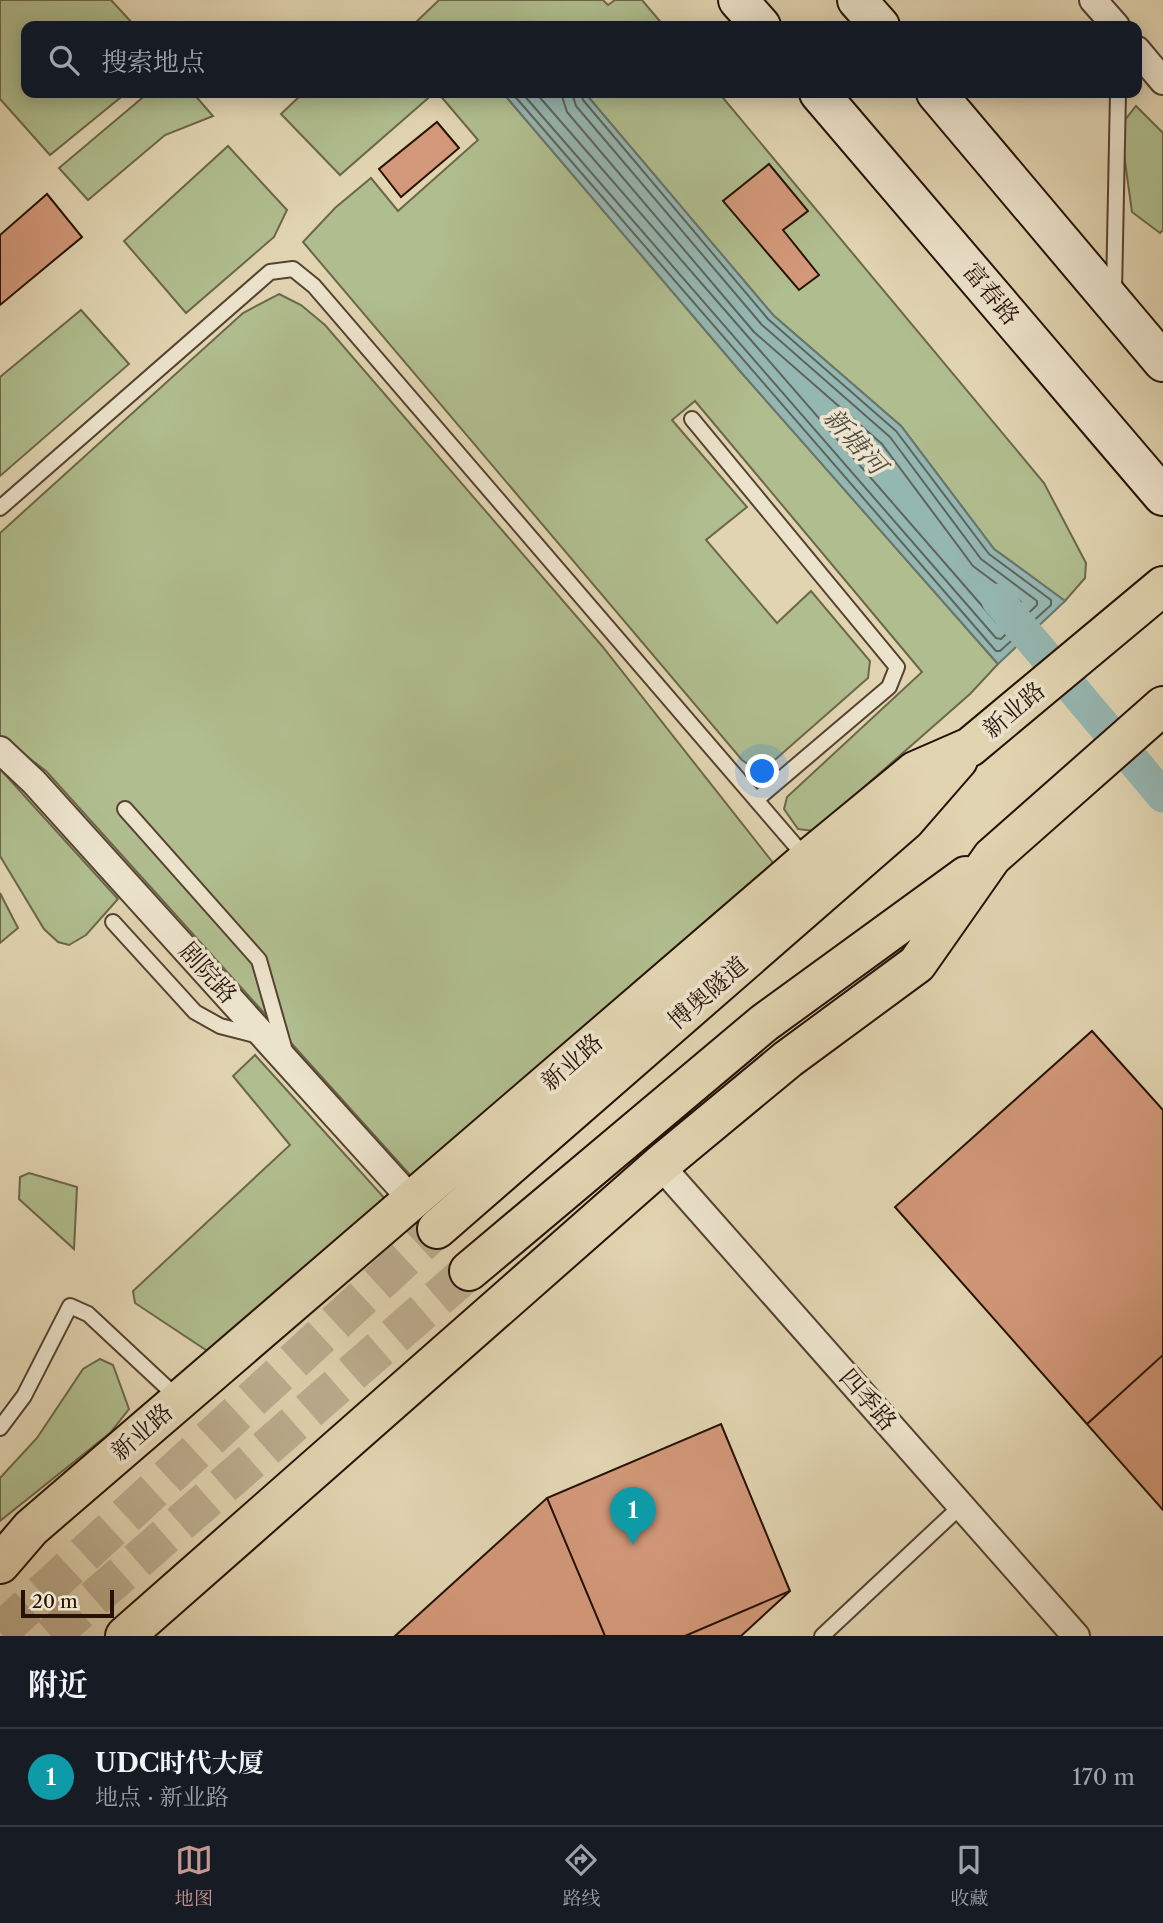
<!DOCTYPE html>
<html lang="zh">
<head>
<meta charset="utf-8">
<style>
  :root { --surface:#171b24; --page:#242831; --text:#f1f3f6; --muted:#9ea1a6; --line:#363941; --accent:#c59692 }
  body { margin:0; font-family:"Libre Caslon Text","Noto Serif SC",serif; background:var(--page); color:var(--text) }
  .scale { position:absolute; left:21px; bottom:18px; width:93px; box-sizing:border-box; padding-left:7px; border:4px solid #271105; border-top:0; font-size:19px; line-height:24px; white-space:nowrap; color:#271105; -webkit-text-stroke:5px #ece3cc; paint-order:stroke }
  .you { position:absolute; left:763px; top:772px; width:24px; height:24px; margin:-18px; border:5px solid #fff; border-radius:50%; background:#1a73e8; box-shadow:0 0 0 10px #1a73e833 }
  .badge { display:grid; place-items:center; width:46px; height:46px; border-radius:50%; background:var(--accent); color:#fff; font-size:23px; font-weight:700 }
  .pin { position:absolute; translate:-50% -58px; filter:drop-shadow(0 2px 4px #0008) }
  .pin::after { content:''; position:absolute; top:37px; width:24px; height:21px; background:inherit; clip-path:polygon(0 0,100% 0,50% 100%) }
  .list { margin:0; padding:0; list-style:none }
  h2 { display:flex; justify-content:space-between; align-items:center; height:91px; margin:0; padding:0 28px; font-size:30px }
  h2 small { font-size:23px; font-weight:400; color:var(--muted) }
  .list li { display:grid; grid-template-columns:46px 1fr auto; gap:21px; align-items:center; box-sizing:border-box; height:98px; padding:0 28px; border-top:2px solid var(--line) }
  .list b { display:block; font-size:26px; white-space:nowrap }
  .list p { margin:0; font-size:23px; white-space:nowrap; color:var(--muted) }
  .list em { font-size:23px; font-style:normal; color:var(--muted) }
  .icon { flex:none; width:38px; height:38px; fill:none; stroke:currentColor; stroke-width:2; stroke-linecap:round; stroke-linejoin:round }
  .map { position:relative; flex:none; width:1163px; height:1636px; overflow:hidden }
  .search { position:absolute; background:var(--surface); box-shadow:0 4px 18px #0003; left:21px; right:21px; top:21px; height:77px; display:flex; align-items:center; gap:18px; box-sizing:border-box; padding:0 24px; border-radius:14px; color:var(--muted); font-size:26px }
  .sheet { height:189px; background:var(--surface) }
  nav { display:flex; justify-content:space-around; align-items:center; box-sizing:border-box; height:98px; border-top:2px solid var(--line); background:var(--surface); font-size:19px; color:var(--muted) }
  nav a { display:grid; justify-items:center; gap:4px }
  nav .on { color:var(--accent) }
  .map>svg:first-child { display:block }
  .green { fill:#b0bd8e; stroke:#6c674a; stroke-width:2 }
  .water { fill:#95b7b2; stroke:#69756d; stroke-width:2 }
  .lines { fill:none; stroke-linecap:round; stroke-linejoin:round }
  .shore { stroke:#5e645c; stroke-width:2 }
  .canal { stroke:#95b7b2; stroke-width:33 }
  .building { fill:#d29879; stroke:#271105; stroke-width:2 }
  .primary-tunnel { stroke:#bcad8f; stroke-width:38; stroke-dasharray:38 19; stroke-linecap:butt }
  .lane-casing { stroke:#564230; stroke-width:18 }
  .street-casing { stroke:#564230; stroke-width:30 }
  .secondary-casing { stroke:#271105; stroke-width:42 }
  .primary-casing { stroke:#271105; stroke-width:42 }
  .lane { stroke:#ece3cc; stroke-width:14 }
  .street { stroke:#ece3cc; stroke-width:26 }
  .secondary { stroke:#ece3cc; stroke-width:38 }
  .primary { stroke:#e1d4b1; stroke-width:38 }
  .labels { text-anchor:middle; stroke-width:7; stroke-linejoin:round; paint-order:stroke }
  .street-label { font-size:24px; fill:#271105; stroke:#ece3cc }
  .water-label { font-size:26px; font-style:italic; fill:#4e4b42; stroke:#ece3cc }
</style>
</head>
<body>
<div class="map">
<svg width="1163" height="1636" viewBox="0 0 1163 1636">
  <rect width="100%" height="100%" fill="#e1d4b1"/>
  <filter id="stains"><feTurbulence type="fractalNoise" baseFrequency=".00286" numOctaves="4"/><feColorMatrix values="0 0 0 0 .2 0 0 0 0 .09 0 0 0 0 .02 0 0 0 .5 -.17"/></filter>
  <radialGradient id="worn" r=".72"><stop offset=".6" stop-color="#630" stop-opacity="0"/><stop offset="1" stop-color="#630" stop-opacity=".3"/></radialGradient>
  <!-- green -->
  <path class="green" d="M0,0H111L135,26H26V93H126L50,155L0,99Z
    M439,0H603L608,5L615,0H642L664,26H412Z
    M148,93H193L213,116L165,135L88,200L59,168Z
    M303,93H434L340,175L281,114Z
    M438,93H503L740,371L998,664L970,694L814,831L798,829L784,809L787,797L922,672L695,401L672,420L747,507L706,540L777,623L811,591L870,661L868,678L769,765L755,769L742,760L303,242L335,208L371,178L398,211L478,140Z
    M585,93H719L1044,483L1086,563L1085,578L1065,601L994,549L901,426L773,315Z
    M1136,106L1163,133V230L1160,233L1132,212L1120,126Z
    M228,146L287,210L274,237L186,313L124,241Z
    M279,294L301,305L325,325L602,646L774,864L411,1176L46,771L0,736V533L243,313Z
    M81,310L129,364L0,476V377Z
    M0,769L118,899L86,935L69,945L58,942L44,929L0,856Z
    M0,893L18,928L0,943Z
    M255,1055L387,1201L218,1358L135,1303L133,1291L290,1145L233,1076Z
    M29,1173L77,1187L74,1249L19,1199L20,1177Z
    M100,1359L113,1365L129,1409L110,1433L0,1521V1478L37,1438L83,1369Z"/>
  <!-- water -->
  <path class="water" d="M503,93H585L773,315L901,426L994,549L1065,601L998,664L740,371Z"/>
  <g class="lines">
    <!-- shore -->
    <path class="shore" d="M512,93L996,651H1000L1051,605V600L989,554L896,431L768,319L583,100L581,93
      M522,93L996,638L1001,639L1037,605V601L981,559L890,437L762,325L576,106L572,93
      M536,93L997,623L1002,624L1021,606V602L973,566L882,444L754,332L567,112L561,93"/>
    <!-- canal -->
    <path class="canal" d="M998,600L1163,796"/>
  </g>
  <!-- building -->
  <path class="building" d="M437,122L459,148L401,197L379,169Z
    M769,164L808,211L783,230L819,275L799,290L723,201Z
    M47,194L82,237L0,305V235Z
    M1092,1031L1163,1110V1510L895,1207Z
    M1092,1031L1163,1110V1355L1087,1424L895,1207Z
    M721,1424L790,1591L685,1636H605L547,1498Z
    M721,1424L790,1591L741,1636H395L547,1498Z"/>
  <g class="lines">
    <!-- primary-tunnel -->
    <path class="primary-tunnel" d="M0,1632L437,1229
      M51,1636L469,1271"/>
    <!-- lane casing -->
    <g class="lane-casing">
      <path id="lane" d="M1114,292L1118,93
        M692,419L897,667L889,687L756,800
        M0,508L270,272L293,269L314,286L807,859
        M125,809L259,960L285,1051
        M113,922L195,1012L220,1026L259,1036
        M0,1428L24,1396L70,1306L88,1314L179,1399
        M822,1636L961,1506"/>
    </g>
    <!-- street casing -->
    <g class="street-casing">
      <path id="street" d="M1093,0L1116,26
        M1137,50L1163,81
        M0,750L34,782L412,1200
        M660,1165L1076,1636"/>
    </g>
    <!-- secondary casing -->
    <g class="secondary-casing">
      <path id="secondary" d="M738,0L761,26
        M857,0L880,26
        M819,93L1163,496
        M936,93L1163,362"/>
    </g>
    <!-- primary casing -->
    <g class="primary-casing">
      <path id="primary" d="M437,1229L905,821L958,760
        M469,1271L764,1023L966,876
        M0,1564L31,1528L807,860L915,771L970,747L1163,586
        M125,1636L660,1165L788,1059L917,964L992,857L1163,706"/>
    </g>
    <!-- lane -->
    <use href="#lane" class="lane"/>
    <!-- street -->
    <use href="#street" class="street"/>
    <!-- secondary -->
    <use href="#secondary" class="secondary"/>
    <!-- primary -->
    <use href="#primary" class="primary"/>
  </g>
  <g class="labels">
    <!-- street labels -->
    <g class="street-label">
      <text transform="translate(991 294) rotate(50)" y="8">富春路</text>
      <text transform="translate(1014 710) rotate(-40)" y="8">新业路</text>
      <text transform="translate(208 973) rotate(48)" y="8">剧院路</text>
      <text transform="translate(708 993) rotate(-41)" y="8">博奥隧道</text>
      <text transform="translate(572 1062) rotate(-41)" y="8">新业路</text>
      <text transform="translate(868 1400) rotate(49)" y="8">四季路</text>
      <text transform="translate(142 1432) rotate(-41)" y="8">新业路</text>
    </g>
    <!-- water labels -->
    <g class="water-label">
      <text transform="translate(855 441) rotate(48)" y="9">新塘河</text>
    </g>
  </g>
  <rect width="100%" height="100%" filter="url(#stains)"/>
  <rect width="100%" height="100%" fill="url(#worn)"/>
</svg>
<div class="scale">20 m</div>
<div class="you"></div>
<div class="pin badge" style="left:633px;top:1545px;background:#0f9aa8">1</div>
<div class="search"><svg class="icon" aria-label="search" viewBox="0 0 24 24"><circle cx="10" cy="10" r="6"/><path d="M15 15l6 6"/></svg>搜索地点</div>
</div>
<section class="sheet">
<h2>附近<small></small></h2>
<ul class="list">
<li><span class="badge" style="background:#0f9aa8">1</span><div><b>UDC时代大厦</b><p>地点 · 新业路</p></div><em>170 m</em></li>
</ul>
</section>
<nav>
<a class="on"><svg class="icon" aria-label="map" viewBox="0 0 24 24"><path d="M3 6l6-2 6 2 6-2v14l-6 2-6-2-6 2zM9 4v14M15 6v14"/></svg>地图</a>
<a><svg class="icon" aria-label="directions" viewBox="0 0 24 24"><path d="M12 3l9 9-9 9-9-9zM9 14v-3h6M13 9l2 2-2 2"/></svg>路线</a>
<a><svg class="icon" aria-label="saved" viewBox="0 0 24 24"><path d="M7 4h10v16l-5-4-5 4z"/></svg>收藏</a>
</nav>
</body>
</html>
